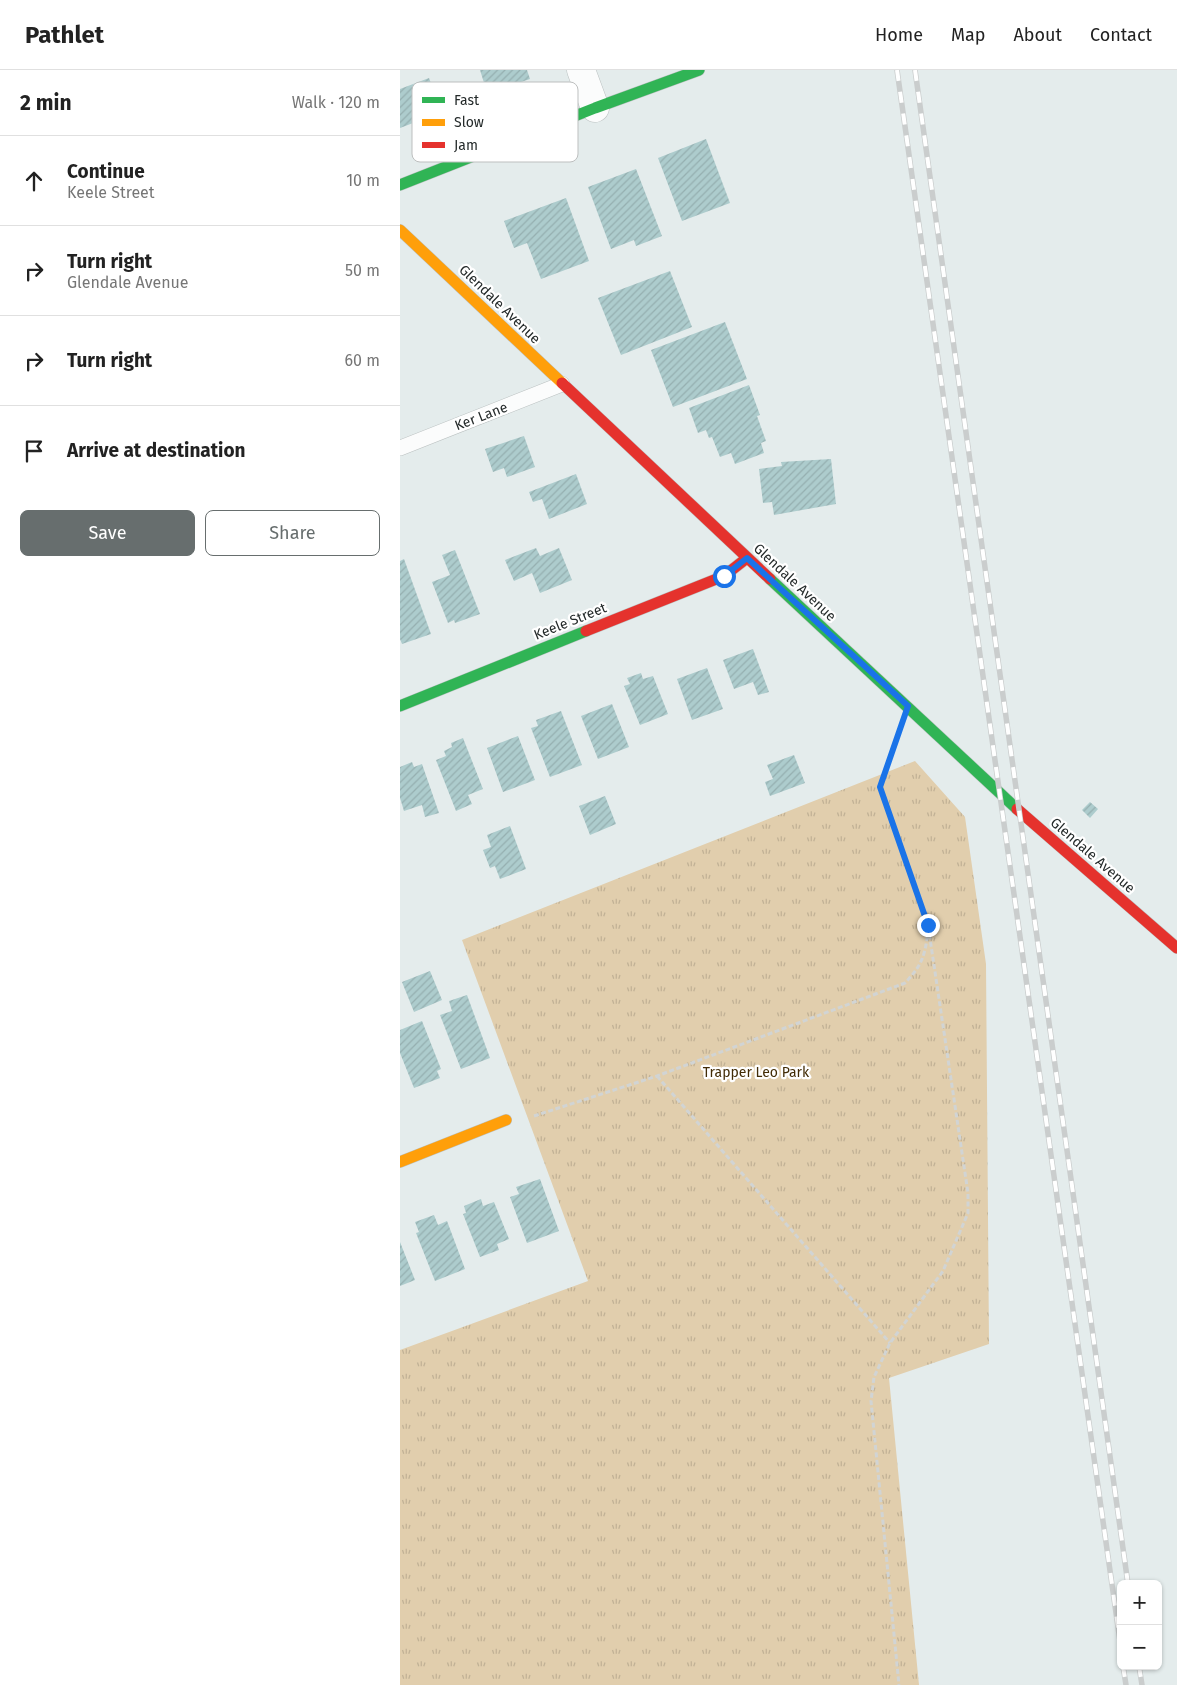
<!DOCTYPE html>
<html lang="en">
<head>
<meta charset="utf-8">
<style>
  :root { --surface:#fff; --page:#f6f6f6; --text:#222; --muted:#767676; --line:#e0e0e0; --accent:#676e6e }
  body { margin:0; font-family:"Fira Sans",sans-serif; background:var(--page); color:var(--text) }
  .controls { position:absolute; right:15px; bottom:15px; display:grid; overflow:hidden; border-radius:8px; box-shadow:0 1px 4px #0004 }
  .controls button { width:45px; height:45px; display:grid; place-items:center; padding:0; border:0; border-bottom:1px solid var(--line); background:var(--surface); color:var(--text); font:25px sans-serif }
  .stop { position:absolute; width:15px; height:15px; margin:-11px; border:4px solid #1a73e8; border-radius:50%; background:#fff }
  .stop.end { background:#1a73e8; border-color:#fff; box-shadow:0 1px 5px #0008 }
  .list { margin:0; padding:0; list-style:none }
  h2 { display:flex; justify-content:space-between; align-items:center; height:65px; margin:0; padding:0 20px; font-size:21px }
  h2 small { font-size:16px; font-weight:400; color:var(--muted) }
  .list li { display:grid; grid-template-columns:32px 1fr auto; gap:15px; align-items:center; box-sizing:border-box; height:90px; padding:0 20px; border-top:1px solid var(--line) }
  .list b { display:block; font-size:19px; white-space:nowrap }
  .list p { margin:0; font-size:16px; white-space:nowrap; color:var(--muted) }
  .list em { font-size:16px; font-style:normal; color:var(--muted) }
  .actions { display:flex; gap:10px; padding:15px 20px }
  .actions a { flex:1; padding:11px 0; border:1px solid var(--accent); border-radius:8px; text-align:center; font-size:18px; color:var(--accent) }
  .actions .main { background:var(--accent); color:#fff }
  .icon { flex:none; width:28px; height:28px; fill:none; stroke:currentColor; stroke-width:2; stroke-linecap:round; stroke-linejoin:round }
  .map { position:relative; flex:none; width:777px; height:1615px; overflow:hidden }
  header { display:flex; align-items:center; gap:30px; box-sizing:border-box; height:70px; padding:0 25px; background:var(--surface); border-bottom:1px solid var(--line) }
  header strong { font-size:24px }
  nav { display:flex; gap:28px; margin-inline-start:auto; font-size:18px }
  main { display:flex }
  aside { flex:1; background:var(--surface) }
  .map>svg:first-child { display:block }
  .park { fill:url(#park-tufts) }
  .building { fill:url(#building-hatch) }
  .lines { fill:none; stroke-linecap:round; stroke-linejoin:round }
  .lane-casing { stroke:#bbc1c1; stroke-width:16 }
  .street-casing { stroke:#bbc1c1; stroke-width:29 }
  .fast-casing { stroke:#bbc1c1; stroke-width:12 }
  .slow-casing { stroke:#bbc1c1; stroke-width:12 }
  .jam-casing { stroke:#bbc1c1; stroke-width:12 }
  .path { stroke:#d1d4d4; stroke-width:3; stroke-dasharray:5 2.5; stroke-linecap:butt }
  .lane { stroke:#fbfcfc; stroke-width:15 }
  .street { stroke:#fbfcfc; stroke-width:28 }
  .fast { stroke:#30b455; stroke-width:11 }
  .slow { stroke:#ff9f0a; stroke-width:11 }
  .jam { stroke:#e5322d; stroke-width:11 }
  .rail-casing { stroke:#cacdcd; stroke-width:5.5 }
  .rail { stroke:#fff; stroke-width:4; stroke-dasharray:11; stroke-linecap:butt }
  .route { stroke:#1a73e8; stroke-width:6 }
  .labels { text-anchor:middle; stroke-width:4.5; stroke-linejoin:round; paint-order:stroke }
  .street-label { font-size:14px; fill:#242a2a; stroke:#fff }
  .park-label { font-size:14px; fill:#422c06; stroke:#fff }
  .key { fill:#fff; stroke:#bdbfbf; stroke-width:1 }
  .key-label { font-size:14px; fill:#242a2a }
</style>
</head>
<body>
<header>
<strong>Pathlet</strong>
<nav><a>Home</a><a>Map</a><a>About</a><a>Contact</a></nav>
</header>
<main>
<aside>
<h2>2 min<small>Walk · 120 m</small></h2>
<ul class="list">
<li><svg class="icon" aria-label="ahead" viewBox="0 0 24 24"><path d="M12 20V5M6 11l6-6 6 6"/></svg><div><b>Continue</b><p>Keele Street</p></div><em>10 m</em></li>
<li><svg class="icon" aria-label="right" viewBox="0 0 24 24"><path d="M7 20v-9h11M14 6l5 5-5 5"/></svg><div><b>Turn right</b><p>Glendale Avenue</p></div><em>50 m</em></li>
<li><svg class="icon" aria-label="right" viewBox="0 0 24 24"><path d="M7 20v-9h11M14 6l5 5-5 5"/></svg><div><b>Turn right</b></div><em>60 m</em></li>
<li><svg class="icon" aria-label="arrive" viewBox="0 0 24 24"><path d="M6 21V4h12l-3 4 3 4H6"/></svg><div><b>Arrive at destination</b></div></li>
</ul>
<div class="actions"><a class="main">Save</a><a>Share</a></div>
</aside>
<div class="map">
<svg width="777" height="1615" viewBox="0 0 777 1615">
  <defs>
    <pattern id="park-tufts" width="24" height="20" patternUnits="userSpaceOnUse" patternTransform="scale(1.25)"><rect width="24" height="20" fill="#e1cead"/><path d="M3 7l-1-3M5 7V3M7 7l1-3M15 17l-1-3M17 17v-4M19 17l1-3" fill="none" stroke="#c1b195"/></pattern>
    <pattern id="building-hatch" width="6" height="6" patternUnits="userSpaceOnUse" patternTransform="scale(1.25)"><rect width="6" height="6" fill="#adcccd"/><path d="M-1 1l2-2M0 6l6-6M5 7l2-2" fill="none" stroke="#95afb0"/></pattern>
  </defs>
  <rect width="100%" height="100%" fill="#e4ecec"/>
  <!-- park -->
  <path class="park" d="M515,691L565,747L586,894L589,1274L489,1308L519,1615H0V1280L188,1211L62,870Z"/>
  <!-- building -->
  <path class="building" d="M80,0H127L130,9L121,12L123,17L111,21L115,32L103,36L100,25L89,29Z
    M29,8L42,42L0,58V19Z
    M306,69L330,133L282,151L258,88Z
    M236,99L262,166L236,176L234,170L211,179L188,117Z
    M166,128L189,191L141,209L127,173L114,178L104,151Z
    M270,201L292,257L221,285L198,228Z
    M325,252L347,309L273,337L251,280Z
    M349,315L360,345L357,346L366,371L361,373L364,383L335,394L331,383L320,387L312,367L309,368L306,360L298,363L289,338Z
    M124,366L135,397L107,407L104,398L93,402L85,379Z
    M431,389L436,434L374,445L372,432L363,433L359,399L382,396L381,392Z
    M176,404L187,434L149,449L142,429L133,432L129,422Z
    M136,478L140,486L159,478L172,510L140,523L132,503L114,511L105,490Z
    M55,480L80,544L55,553L54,550L48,553L32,512L50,505L42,485Z
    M4,489L31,564L2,574L0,569V491Z
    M353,579L369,622L358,625L353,612L334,619L323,590Z
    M307,598L323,639L292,650L277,609Z
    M241,603L243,609L253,606L268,644L240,655L224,616L230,614L227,608Z
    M212,634L229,677L198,689L181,646Z
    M161,641L182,695L150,707L131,658L138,656L136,650Z
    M118,666L135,710L103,722L87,678Z
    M63,668L83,719L68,725L72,734L56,741L36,690L46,686L44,681L52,677L51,673Z
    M394,685L405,713L370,726L365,712L373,709L367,695Z
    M12,692L14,697L22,694L39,743L25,747L22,735L4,741L0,728V697Z
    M205,726L216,754L190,765L179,736Z
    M690,732L698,739L690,748L682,740Z
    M110,756L126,799L100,809L95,796L90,798L83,780L91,777L87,765Z
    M30,901L42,930L14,942L2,912Z
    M67,925L90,988L61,999L40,945L52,941L49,931Z
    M22,951L41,999L37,1001L40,1008L14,1018L0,983V960Z
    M140,1109L159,1161L127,1173L110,1127L119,1124L116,1117Z
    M81,1129L83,1136L94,1132L109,1169L97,1174L99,1180L80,1187L63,1144L66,1143L64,1136Z
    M34,1145L38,1155L47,1151L65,1199L35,1211L16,1163L19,1162L15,1152Z
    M0,1172L15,1210L0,1216Z"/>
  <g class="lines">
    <!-- lane casing -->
    <g class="lane-casing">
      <path id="lane" d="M0,378L162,314"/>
    </g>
    <!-- street casing -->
    <g class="street-casing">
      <path id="street" d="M181,0L195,38"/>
    </g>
    <!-- fast casing -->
    <g class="fast-casing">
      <path id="fast" d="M0,115L195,38L299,0
        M370,509L617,739
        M0,636L186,561"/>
    </g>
    <!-- slow casing -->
    <g class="slow-casing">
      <path id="slow" d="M0,160L162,313
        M0,1092L106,1050"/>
    </g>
    <!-- jam casing -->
    <g class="jam-casing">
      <path id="jam" d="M162,313L370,509
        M186,561L324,506L347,488
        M617,739L777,878"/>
    </g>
    <!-- path -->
    <path class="path" d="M498,665L481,717L528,855L568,1123V1143L543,1201L490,1273L474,1307L471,1331L499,1615
      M257,1006L490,1273
      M134,1046L257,1006L505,913C522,895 525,886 528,861"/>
    <!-- lane -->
    <use href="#lane" class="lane"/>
    <!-- street -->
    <use href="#street" class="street"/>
    <!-- fast -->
    <use href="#fast" class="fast"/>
    <!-- slow -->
    <use href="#slow" class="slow"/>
    <!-- jam -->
    <use href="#jam" class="jam"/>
    <!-- rail casing -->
    <g class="rail-casing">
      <path id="rail" d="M497,0L721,1578
        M515,0L728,1514
        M723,1596L726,1615
        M739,1596L742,1615"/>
    </g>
    <!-- rail -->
    <use href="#rail" class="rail"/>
  </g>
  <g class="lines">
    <!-- route -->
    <path class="route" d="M324,506L347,488L508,636L480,717L528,855"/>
  </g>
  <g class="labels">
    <!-- street labels -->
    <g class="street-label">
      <text transform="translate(100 234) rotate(44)" y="5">Glendale Avenue</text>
      <text transform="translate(81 346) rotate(-21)" y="5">Ker Lane</text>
      <text transform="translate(395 512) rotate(43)" y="5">Glendale Avenue</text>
      <text transform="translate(170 551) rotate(-22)" y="5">Keele Street</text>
      <text transform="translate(693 785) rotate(41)" y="5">Glendale Avenue</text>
    </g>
    <!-- park labels -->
    <g class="park-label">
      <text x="356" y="1007">Trapper Leo Park</text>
    </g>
  </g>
  <!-- legend -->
  <rect x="12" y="12" width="166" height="80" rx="8" class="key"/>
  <rect x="22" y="27" width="23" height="6" fill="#30b455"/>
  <rect x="22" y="49" width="23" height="7" fill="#ff9f0a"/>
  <rect x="22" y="72" width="23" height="6" fill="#e5322d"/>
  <g class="key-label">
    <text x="54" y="35">Fast</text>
    <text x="54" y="57">Slow</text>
    <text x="54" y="80">Jam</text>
  </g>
</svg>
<div class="controls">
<button>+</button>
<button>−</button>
</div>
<div class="stop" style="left:324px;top:506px"></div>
<div class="stop end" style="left:528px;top:855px"></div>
</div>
</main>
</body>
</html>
